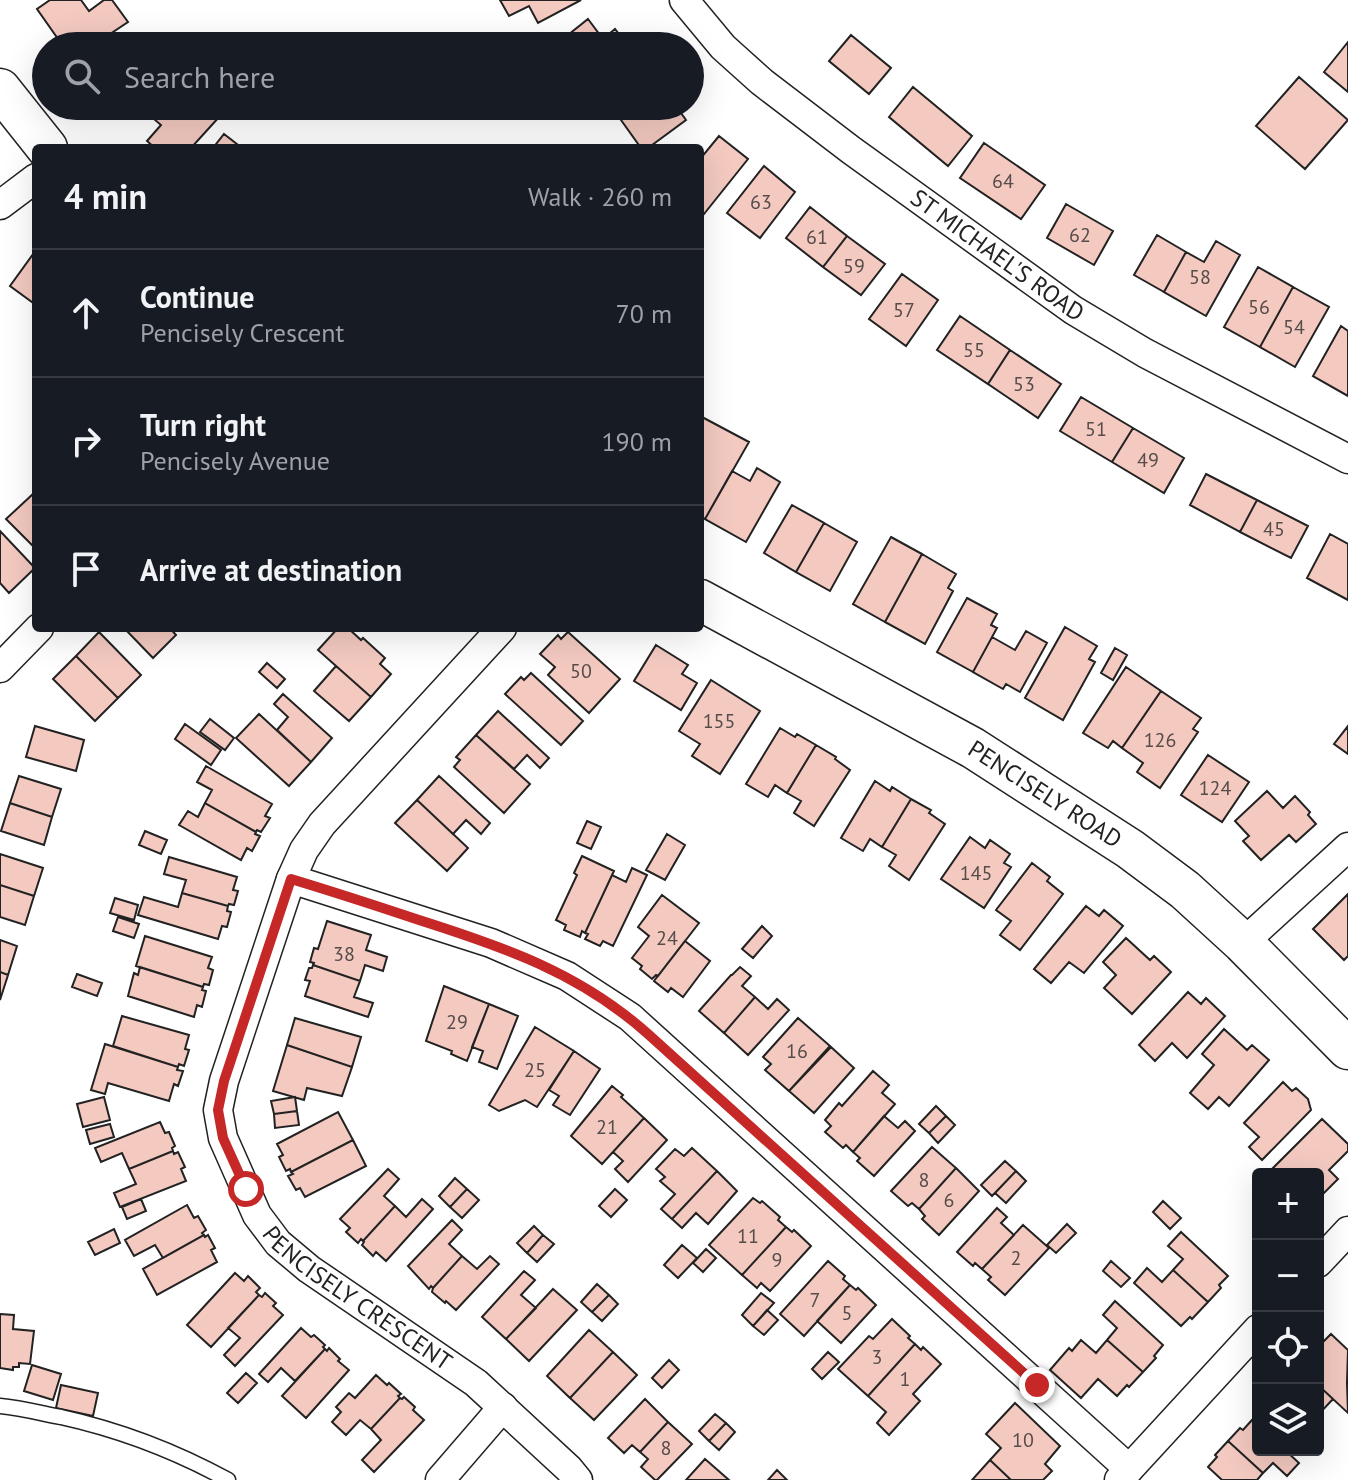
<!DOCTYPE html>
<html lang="en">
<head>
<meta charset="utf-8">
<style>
  :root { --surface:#171b24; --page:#20242c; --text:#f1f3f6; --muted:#9ea1a6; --line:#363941 }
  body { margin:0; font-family:"PT Sans",sans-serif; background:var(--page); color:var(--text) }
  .controls { position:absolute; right:24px; bottom:24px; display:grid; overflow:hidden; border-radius:8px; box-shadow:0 8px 32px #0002 }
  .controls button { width:72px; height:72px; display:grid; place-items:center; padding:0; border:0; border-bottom:2px solid var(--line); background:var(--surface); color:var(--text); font:40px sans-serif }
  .stop { position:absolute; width:24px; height:24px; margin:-18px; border:6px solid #c62828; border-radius:50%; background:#fff }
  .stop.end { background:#c62828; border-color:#fff; box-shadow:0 2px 8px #0008 }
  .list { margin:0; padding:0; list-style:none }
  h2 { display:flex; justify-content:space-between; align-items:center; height:104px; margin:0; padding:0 32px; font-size:34px }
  h2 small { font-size:26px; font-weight:400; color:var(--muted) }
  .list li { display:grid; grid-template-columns:52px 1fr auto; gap:24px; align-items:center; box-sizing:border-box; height:128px; padding:0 32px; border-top:2px solid var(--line) }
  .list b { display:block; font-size:30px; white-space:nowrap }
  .list p { margin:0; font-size:26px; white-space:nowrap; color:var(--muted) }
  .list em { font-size:26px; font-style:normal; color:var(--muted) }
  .icon { flex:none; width:44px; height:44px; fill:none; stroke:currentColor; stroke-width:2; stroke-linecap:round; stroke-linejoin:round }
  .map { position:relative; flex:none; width:1348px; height:1480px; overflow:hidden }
  .search { position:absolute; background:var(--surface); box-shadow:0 8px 32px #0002; left:32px; top:32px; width:672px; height:88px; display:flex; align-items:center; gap:20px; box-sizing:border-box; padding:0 28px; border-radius:44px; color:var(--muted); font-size:30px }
  .panel { position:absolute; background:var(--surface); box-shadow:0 8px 32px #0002; left:32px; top:144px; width:672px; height:488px; border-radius:8px }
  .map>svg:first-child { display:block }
  .building { fill:#f3c9c0; stroke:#222; stroke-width:2 }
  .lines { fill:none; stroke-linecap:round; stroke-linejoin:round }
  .lane-casing { stroke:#222; stroke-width:17 }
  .street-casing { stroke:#222; stroke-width:31 }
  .secondary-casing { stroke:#222; stroke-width:43 }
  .lane { stroke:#fff; stroke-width:14 }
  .street { stroke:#fff; stroke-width:28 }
  .secondary { stroke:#fff; stroke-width:40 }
  .route { stroke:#c62828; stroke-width:10 }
  .labels { text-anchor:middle; stroke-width:6; stroke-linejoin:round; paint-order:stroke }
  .number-label { font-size:20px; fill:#564c4a }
  .street-label { font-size:24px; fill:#222; stroke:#fff }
</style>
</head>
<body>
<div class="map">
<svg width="1348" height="1480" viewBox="0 0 1348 1480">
  <rect width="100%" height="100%" fill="#fff"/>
  <!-- building -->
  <path class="building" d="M50,0H81L89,11L104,0H112L128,22L92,46H63L37,9Z
    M500,0H581L538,23L529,6L509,16Z
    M588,19L603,39L615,29L628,46H560L558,43Z
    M851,35L891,68L869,94L829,61Z
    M1348,42V92L1324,72Z
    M1299,77L1348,120L1305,169L1256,126Z
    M913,87L972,136L948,166L889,117Z
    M114,106H138L124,118Z
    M166,106H209L220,116L191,148H155L147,141L161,125L154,119Z
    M640,106H676L686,120L648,148H641L621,120Z
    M224,134L242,148H213Z
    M719,136L748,159L700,219V159Z
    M984,143L1045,185L1021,219L960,178Z
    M764,166L795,192L760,238L727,213Z
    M1066,204L1113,231L1094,265L1047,238Z
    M810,207L847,236L823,267L786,238Z
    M1157,235L1186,252L1164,292L1134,275Z
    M847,236L885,264L861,295L823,267Z
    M1216,241L1240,255L1206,316L1164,292L1186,252L1204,262Z
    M36,250V305L10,286Z
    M1258,267L1293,287L1260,347L1224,327Z
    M902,274L938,300L906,346L869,319Z
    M1293,287L1329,307L1295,367L1260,347Z
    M960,316L1010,350L988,384L937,350Z
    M1341,326L1348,331V396L1313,376Z
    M1010,350L1061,384L1038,418L988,384Z
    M1081,397L1133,428L1112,462L1060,431Z
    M702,417L749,442L705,519L700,516V420Z
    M1133,428L1184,458L1164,493L1112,462Z
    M757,468L780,482L746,542L705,519L732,471L750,481Z
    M1206,474L1257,500L1240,532L1190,505Z
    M33,494L36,497V549L6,519Z
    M1257,500L1308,526L1291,558L1240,532Z
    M792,505L824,523L796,572L764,553Z
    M824,523L857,542L830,591L796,572Z
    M0,531L35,568L9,593L0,583Z
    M1330,534L1348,544V600L1307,578Z
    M891,537L922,554L885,622L853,604Z
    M922,554L956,574L948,588L953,591L925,644L885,622Z
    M967,598L997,614L991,625L997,628L973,672L937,652Z
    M1065,627L1097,646L1089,659L1095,662L1063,720L1025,698Z
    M124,628H170L176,635L153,658Z
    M338,628H348L361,640L363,638L385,658L380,664L391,674L371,697L318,650Z
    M1026,631L1047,643L1020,692L1006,684L1003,689L973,672L992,637L1015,650Z
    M99,632L141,675L118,698L76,656Z
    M568,632L620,679L589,713L548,675L555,667L540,654L558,635L561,639Z
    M656,645L688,665L682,674L697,683L681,710L634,681Z
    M1115,648L1127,655L1113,680L1101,673Z
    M76,656L118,698L95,721L53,679Z
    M267,663L285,679L277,688L259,672Z
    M336,666L371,697L349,721L314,691Z
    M1126,667L1161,691L1122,748L1113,741L1108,748L1083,733Z
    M531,673L583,721L561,745L505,694L521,677L524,680Z
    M711,680L760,711L720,774L692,756L700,744L679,731Z
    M1161,691L1201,718L1193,729L1198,732L1160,788L1137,772L1143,763L1122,748Z
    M283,694L332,738L311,762L277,730L288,717L274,704Z
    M498,711L549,758L540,768L527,755L514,769L476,735Z
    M259,714L311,762L289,786L236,738Z
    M210,719L234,738L225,750L200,732Z
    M185,724L221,750L211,765L175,739Z
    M35,726L84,740L76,771L26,757Z
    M1348,726V754L1334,744Z
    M780,728L795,737L797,734L816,745L787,793L775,785L768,797L746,784Z
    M476,735L530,784L504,813L454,767L460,760L456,757Z
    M816,745L836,757L835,759L850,770L814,826L794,813L801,801L787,793Z
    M1208,755L1249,782L1222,822L1181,795Z
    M206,766L272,804L265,816L270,818L261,832L257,830L256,832L205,803L212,790L197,782Z
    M19,776L61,789L52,817L10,803Z
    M439,776L490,823L481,834L466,820L453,834L417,800Z
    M875,781L890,791L892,787L911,799L882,847L870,839L863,851L841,838Z
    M1267,791L1283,808L1295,796L1310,812L1308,815L1316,824L1296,842L1289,835L1261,860L1243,841L1249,836L1235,821Z
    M911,799L931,810L929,813L945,824L909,880L889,866L896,855L882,847Z
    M417,800L468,848L447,871L395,823Z
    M10,803L52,817L44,845L1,831Z
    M205,803L256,832L255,834L260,836L252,851L247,848L241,860L179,825L188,811L198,817Z
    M587,821L601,827L591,849L577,843Z
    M145,831L167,840L161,854L139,845Z
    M667,834L685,845L665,880L646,870Z
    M970,837L985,848L990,840L1010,854L1004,863L1011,867L984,908L941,879Z
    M0,854L43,868L34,896L0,885Z
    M582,856L614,871L585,933L582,931L580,937L564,930L566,925L556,920L577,875L574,873Z
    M169,857L237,877L233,890L238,891L234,905L229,904L228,906L182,893L186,880L164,874Z
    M1032,863L1050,877L1047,881L1063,894L1020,950L1000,935L1011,921L996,910Z
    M632,868L647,875L613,946L603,941L600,946L585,939L588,934L585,933L612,875L626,882Z
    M0,885L34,896L25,925L0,917Z
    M182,893L228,906L227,911L231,912L227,927L222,926L218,939L138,915L144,897L178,907Z
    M1348,894V956L1344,960L1313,929Z
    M662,895L699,923L658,976L656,975L652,979L640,969L642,966L632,958L649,936L638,927Z
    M115,898L138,905L134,920L110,913Z
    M1086,906L1099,916L1104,910L1123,926L1084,973L1069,962L1051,983L1034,969Z
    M118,917L139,924L134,938L113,931Z
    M327,921L371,935L366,950L387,957L383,971L365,965L360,981L313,965L314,963L310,962L314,948L318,949Z
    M762,926L772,936L753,958L742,949Z
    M145,936L212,957L208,968L213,970L209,985L204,984L203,987L136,966Z
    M1126,938L1150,960L1154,956L1171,972L1132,1014L1104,988L1116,975L1103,962Z
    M0,940L17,946L8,975L0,972Z
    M685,941L710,961L683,997L671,988L668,992L654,981Z
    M313,965L360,981L354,997L373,1003L368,1017L305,996L310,981L305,980L309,968H312Z
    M140,967L203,987L202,990L206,991L202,1007L197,1005L194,1017L128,996L134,973L138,975Z
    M740,967L751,976L742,986L755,997L724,1033L699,1011L731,975H732Z
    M0,972L8,975L0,1000Z
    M77,974L102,983L97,996L72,987Z
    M444,986L489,1004L467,1061L451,1054L452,1051L426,1041Z
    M1188,992L1201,1004L1206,998L1225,1016L1187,1058L1172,1043L1155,1061L1139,1045Z
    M755,997L768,1009L777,999L789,1010L748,1055L724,1033Z
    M489,1004L518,1016L497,1069L479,1062L483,1051L472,1047Z
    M122,1016L189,1035L185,1049L189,1050L184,1066L179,1064L178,1067L113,1046Z
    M295,1018L361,1037L352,1067L287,1045Z
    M798,1018L830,1046L789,1091L765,1070L771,1064L763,1057Z
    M535,1027L574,1051L537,1107L525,1100L499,1111L489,1105Z
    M1224,1029L1247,1050L1252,1045L1269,1060L1229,1106L1219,1097L1208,1109L1190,1093L1214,1065L1202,1054Z
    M105,1044L178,1067L177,1070L183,1071L178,1086L174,1084L169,1101L108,1083L105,1094L91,1090Z
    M287,1045L352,1067L342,1096L307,1088L304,1100L273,1091Z
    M831,1047L854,1068L814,1113L789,1091Z
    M574,1051L600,1069L570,1115L553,1105L559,1096L549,1090Z
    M873,1071L889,1085L882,1093L895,1104L853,1152L846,1145L843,1148L825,1132L831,1126L825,1120L839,1103L842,1106Z
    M1283,1082L1292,1091L1296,1088L1308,1099L1311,1110L1262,1160L1249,1147L1259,1137L1244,1123Z
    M612,1086L623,1095L621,1097L644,1118L602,1164L571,1136Z
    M104,1097L110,1120L83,1127L77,1104Z
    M295,1097L297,1111L274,1114L271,1101Z
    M936,1106L946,1116L929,1133L919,1124Z
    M297,1111L299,1125L275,1128L274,1114Z
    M338,1112L353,1140L291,1172L290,1169L286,1171L279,1157L283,1155L277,1144Z
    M884,1116L898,1128L905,1121L915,1131L874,1176L857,1161L860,1158L853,1152Z
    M946,1116L955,1125L938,1143L929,1133Z
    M644,1118L667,1140L628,1182L615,1169L623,1161L613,1152Z
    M1322,1119L1348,1144V1151L1329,1170L1338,1179L1319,1198L1318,1174H1267Z
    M160,1122L165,1133L169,1132L175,1146L172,1148L173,1151L129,1169L122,1153L101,1162L95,1148Z
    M110,1124L114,1137L90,1144L86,1130Z
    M353,1140L366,1166L305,1197L300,1188L296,1190L288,1176L293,1174L291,1172Z
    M932,1147L956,1168L919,1209L912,1203L908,1206L891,1191Z
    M692,1148L717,1171L672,1219L661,1209L675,1194L660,1181L665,1177L656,1169L675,1149L684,1156Z
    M173,1151L174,1154L178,1152L185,1167L181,1169L186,1181L120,1207L114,1193L136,1184L129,1169Z
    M1005,1161L1016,1171L992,1196L981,1185Z
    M956,1168L979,1191L939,1235L922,1219L925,1216L919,1209Z
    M388,1169L399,1179L384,1196L395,1206L363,1241L361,1239L358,1243L346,1232L350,1228L340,1219Z
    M717,1171L737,1191L708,1224L696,1213L682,1228L672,1219Z
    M1016,1171L1026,1181L1006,1203L995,1193Z
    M455,1178L467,1189L450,1207L439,1196Z
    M467,1189L479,1200L462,1218L450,1207Z
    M615,1189L627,1200L611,1217L599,1206Z
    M753,1198L760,1203L762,1201L780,1217L778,1220L786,1227L742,1275L709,1245Z
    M141,1199L146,1211L127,1219L122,1207Z
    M422,1199L433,1209L386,1261L376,1252L373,1256L362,1245L364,1242L363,1241L395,1206L406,1217Z
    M1163,1201L1181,1218L1170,1229L1153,1212Z
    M187,1205L194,1218L198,1216L206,1230L202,1233L204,1235L163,1258L155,1245L134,1256L125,1240Z
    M997,1208L1007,1217L1001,1223L1014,1235L982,1269L975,1263L973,1266L957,1252Z
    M452,1220L462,1230L449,1244L462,1256L433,1288L431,1286L429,1289L408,1266Z
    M1067,1224L1076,1233L1056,1253L1047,1245Z
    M1023,1225L1049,1248L1005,1295L988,1280L991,1277L982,1269Z
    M534,1226L543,1235L527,1253L517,1243Z
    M786,1227L792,1232L794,1230L811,1246L770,1291L761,1283L757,1288L742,1275Z
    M114,1229L120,1243L95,1255L88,1242Z
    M1181,1232L1228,1276L1219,1285L1221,1288L1208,1302L1173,1270L1183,1259L1168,1246Z
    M204,1235L205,1237L208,1235L215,1248L211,1250L217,1262L157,1295L143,1269Z
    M543,1235L554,1244L537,1262L527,1253Z
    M682,1245L697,1258L678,1278L664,1265Z
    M706,1249L716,1258L703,1272L693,1263Z
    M462,1256L477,1269L490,1256L499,1264L456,1310L446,1301L445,1303L432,1292L433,1288Z
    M828,1261L845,1276L843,1279L850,1285L804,1336L780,1314Z
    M1111,1261L1130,1278L1121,1287L1103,1271Z
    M1147,1268L1162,1282L1173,1270L1208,1302L1192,1319L1190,1317L1181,1326L1134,1283Z
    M524,1271L535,1280L521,1295L536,1308L506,1339L482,1317Z
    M235,1273L244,1281L248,1276L260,1288L256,1292L259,1295L211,1347L187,1325Z
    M597,1284L609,1295L592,1312L581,1302Z
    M850,1285L856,1290L858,1288L876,1305L841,1343L817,1321Z
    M553,1289L577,1310L529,1361L506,1339Z
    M265,1293L276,1303L273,1306L283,1315L235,1366L224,1355L240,1338L228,1328L259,1295L262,1297Z
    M761,1293L774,1303L753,1326L742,1315Z
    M609,1295L618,1304L602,1321L592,1312Z
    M1115,1301L1163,1345L1154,1356L1156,1358L1143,1372L1107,1340L1117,1328L1103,1315Z
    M767,1310L778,1320L764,1335L753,1326Z
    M0,1314L14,1315L13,1329L34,1331L30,1364L19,1363V1367H13V1370L0,1368Z
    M892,1319L910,1336L908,1338L915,1344L868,1396L838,1369L869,1336L873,1339Z
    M301,1328L311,1337L314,1335L325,1345L323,1347L325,1349L295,1381L281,1368L268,1382L259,1374Z
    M589,1330L613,1352L570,1398L547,1376Z
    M1331,1334L1348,1350L1347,1383L1348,1413L1318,1385V1347Z
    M1081,1340L1096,1353L1107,1340L1143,1372L1129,1387L1127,1385L1117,1396L1098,1379L1081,1398L1050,1370L1069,1348L1072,1351Z
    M915,1344L921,1350L923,1347L941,1364L913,1394L920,1401L889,1435L877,1423L886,1412L868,1396Z
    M329,1348L340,1359L338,1361L349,1370L306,1418L282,1396L325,1349L327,1351Z
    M613,1352L637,1375L594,1420L570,1398Z
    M828,1352L839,1362L822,1379L812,1369Z
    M669,1360L679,1370L662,1388L652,1378Z
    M32,1365L61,1374L53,1400L24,1391Z
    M246,1373L257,1383L238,1403L227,1393Z
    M376,1375L387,1385L389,1383L401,1394L398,1396L400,1398L371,1429L360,1420L346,1435L332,1422L341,1412L336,1407L349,1393L355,1398Z
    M61,1385L98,1393L93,1416L56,1408Z
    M1318,1385L1333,1399L1318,1415Z
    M404,1397L415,1407L413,1410L424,1420L374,1472L362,1460L381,1440L371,1429L400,1398L402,1399Z
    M645,1399L668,1422L640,1452L632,1445L624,1453L608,1438Z
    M1015,1403L1060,1446L1045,1464L1052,1471L1043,1480H1011L990,1460L1001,1448L986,1434Z
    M715,1414L726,1423L709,1441L699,1431Z
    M1252,1420L1258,1425V1450H1285L1299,1463L1287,1476L1273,1463L1263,1473L1228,1441L1240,1428L1243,1430Z
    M668,1422L692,1444L657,1480H655L641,1467L648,1459L640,1452Z
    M726,1423L735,1432L719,1450L709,1441Z
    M1228,1441L1263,1473L1257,1480H1222L1208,1467L1217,1457L1215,1455Z
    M705,1459L729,1480H686Z
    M990,1460L1011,1480H972Z
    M777,1470L787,1480H768Z"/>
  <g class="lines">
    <!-- lane casing -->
    <g class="lane-casing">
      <path id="lane" d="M0,1406C21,1408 40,1413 61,1417C120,1430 175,1451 228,1480"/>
    </g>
    <!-- street casing -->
    <g class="street-casing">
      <g id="street">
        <path id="s1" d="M684,0L723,47L762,82L851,150L1073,310L1145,353L1348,459"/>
        <path d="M0,205L36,178"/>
        <path id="s2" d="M502,628L322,824L304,850L291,879L224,1081L218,1110L223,1138L257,1215L278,1243L309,1269L476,1383L569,1469L578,1480"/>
        <path d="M0,668L39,628"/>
        <path d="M291,879L491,943L567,976L630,1017L1129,1469"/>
        <path d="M1243,943L1348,847"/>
        <path d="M1318,1263L1348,1231"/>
        <path d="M440,1480L503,1407"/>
        <path d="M1119,1480L1258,1329"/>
      </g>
    </g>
    <!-- secondary casing -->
    <g class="secondary-casing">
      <g id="secondary">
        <path d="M0,89L47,148"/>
        <path id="s3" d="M700,600L973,748L1130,849L1185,890L1243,943L1348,1049"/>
      </g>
    </g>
    <!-- lane -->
    <use href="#lane" class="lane"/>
    <!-- street -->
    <use href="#street" class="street"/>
    <!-- secondary -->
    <use href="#secondary" class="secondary"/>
  </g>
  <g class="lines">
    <!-- route -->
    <path class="route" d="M246,1189L223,1138L218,1110L224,1081L291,879C334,892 377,906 419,920C504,947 580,973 648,1034L1037,1385"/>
  </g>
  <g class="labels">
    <!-- number labels -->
    <g class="number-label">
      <text x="1003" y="188">64</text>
      <text x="761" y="209">63</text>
      <text x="1080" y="242">62</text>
      <text x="817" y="244">61</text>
      <text x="854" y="273">59</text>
      <text x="1200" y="284">58</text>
      <text x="1259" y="314">56</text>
      <text x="904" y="317">57</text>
      <text x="1294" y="334">54</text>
      <text x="974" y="357">55</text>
      <text x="1024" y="391">53</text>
      <text x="1096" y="436">51</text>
      <text x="1148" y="467">49</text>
      <text x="1274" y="536">45</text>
      <text x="581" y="678">50</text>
      <text x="719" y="728">155</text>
      <text x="1160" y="747">126</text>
      <text x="1215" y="795">124</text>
      <text x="976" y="880">145</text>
      <text x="667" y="945">24</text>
      <text x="344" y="961">38</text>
      <text x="457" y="1029">29</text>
      <text x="797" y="1058">16</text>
      <text x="535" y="1077">25</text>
      <text x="607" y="1134">21</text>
      <text x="924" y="1187">8</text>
      <text x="949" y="1207">6</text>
      <text x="748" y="1243">11</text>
      <text x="1016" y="1265">2</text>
      <text x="777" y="1267">9</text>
      <text x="815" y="1307">7</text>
      <text x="847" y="1320">5</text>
      <text x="877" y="1364">3</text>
      <text x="905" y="1386">1</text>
      <text x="1023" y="1447">10</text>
      <text x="666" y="1455">8</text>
    </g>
    <!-- street labels -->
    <g class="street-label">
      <text dy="8" stroke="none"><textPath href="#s1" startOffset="406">ST MICHAEL'S ROAD</textPath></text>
      <text dy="8" stroke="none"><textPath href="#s3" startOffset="396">PENCISELY ROAD</textPath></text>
      <text dy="8" stroke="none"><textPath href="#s2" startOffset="816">PENCISELY CRESCENT</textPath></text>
    </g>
  </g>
</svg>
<div class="controls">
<button>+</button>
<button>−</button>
<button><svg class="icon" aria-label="locate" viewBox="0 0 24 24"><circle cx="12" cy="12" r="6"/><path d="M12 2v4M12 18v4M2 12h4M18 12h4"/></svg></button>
<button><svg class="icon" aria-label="layers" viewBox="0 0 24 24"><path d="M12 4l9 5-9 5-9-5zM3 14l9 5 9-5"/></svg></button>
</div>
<div class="stop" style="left:246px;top:1189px"></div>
<div class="stop end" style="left:1037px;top:1385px"></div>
<div class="search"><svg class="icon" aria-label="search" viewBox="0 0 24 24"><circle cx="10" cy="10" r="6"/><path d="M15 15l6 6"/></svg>Search here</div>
<section class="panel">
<h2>4 min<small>Walk · 260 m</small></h2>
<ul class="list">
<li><svg class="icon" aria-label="ahead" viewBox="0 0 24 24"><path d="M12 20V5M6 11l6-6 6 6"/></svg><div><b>Continue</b><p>Pencisely Crescent</p></div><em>70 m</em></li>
<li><svg class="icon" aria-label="right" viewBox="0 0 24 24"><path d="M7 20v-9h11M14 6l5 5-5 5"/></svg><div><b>Turn right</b><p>Pencisely Avenue</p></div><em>190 m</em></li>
<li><svg class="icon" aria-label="arrive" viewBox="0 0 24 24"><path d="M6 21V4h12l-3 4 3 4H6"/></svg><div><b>Arrive at destination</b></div></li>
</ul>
</section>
</div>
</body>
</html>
